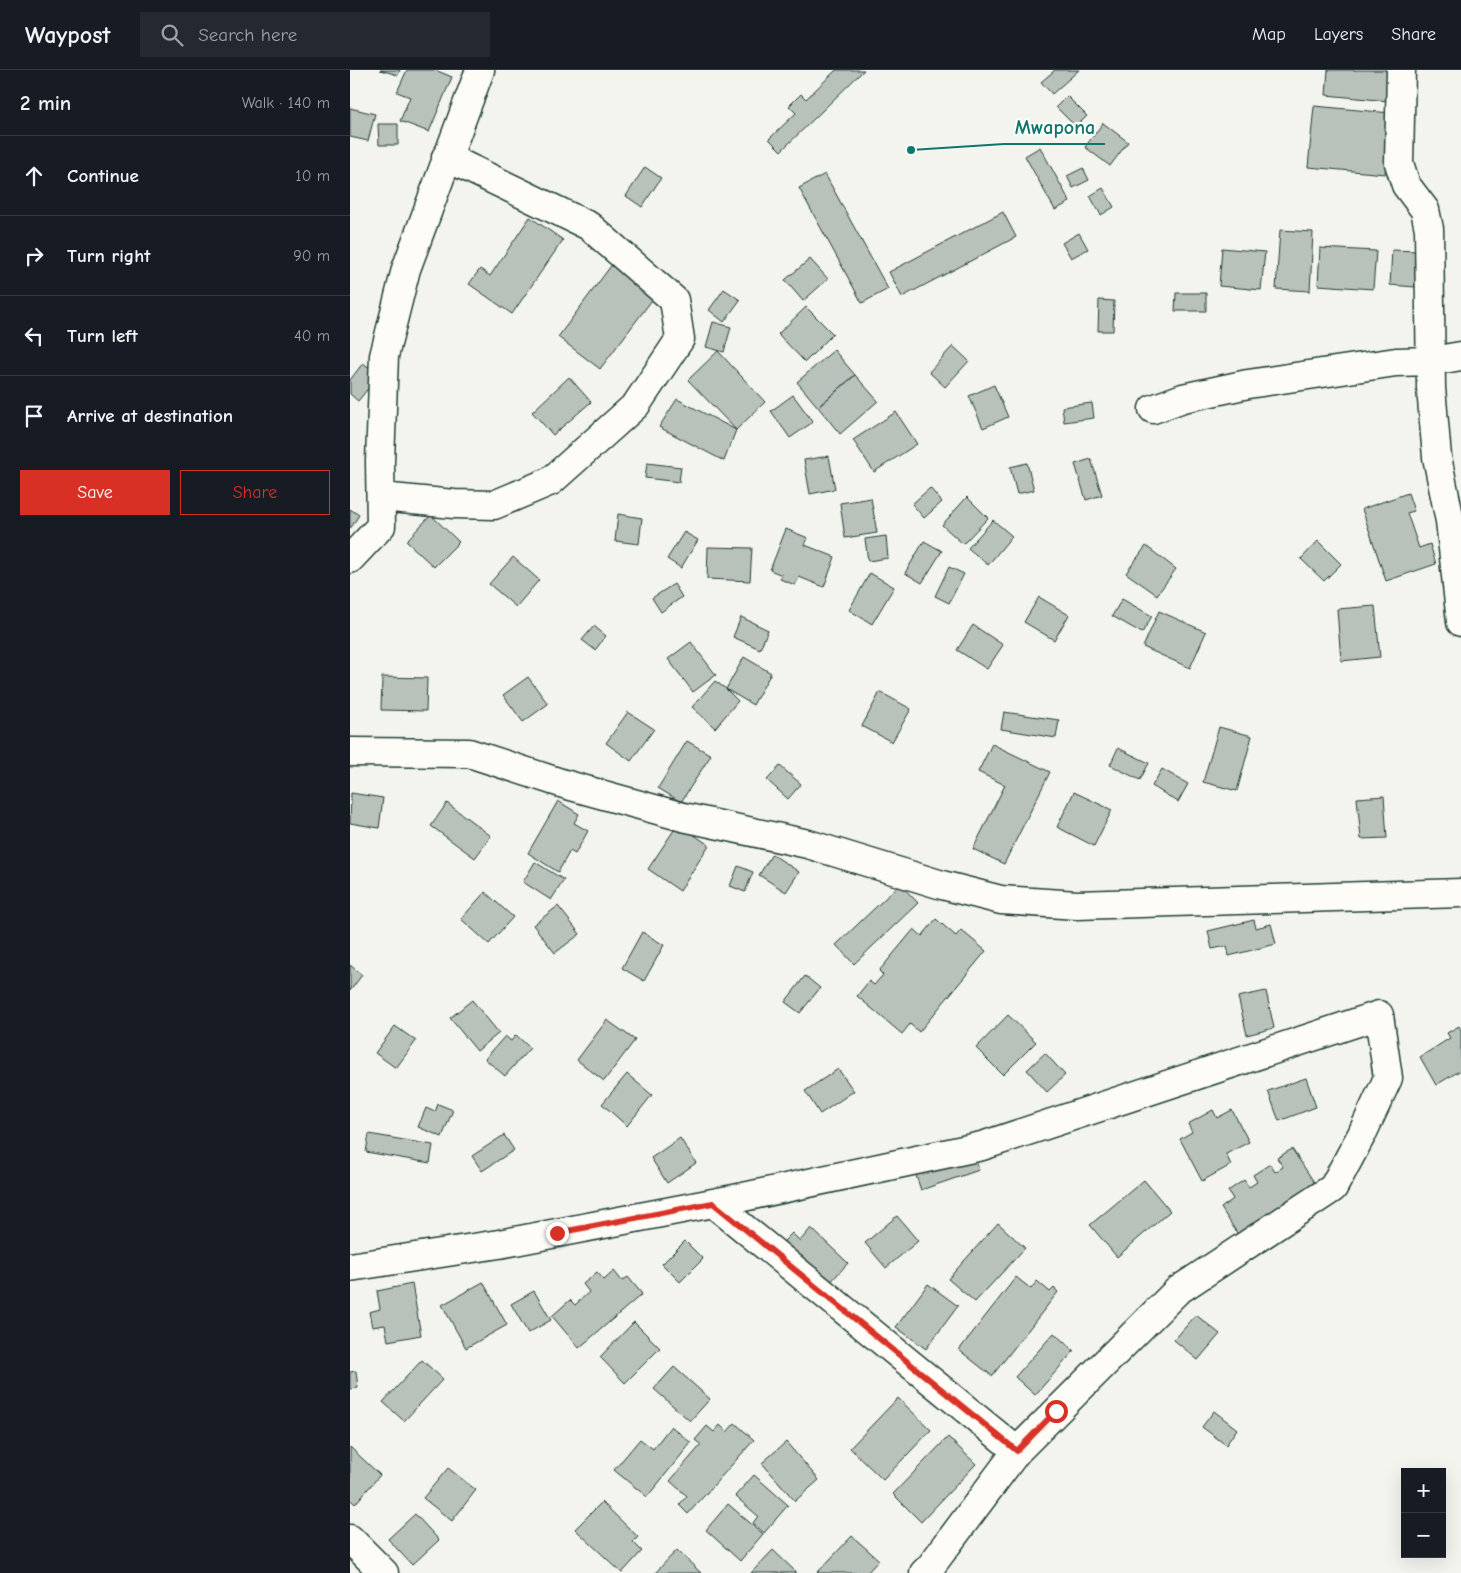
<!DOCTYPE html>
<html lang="en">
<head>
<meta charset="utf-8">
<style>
  :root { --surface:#171b24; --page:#242831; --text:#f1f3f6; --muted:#9ea1a6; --line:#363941; --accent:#d93025 }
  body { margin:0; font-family:"Comic Neue",sans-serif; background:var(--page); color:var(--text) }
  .controls { position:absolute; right:15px; bottom:15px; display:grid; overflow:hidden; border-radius:0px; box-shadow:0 5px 20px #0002 }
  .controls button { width:45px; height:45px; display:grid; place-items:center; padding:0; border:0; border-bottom:1px solid var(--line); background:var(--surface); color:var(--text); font:25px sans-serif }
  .stop { position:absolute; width:15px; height:15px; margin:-11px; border:4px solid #d93025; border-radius:50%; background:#fff }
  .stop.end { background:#d93025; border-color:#fff; box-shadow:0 1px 5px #0008 }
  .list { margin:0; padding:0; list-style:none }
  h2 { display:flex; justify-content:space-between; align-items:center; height:65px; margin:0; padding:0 20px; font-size:21px }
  h2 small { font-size:16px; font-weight:400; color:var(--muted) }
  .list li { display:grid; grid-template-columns:32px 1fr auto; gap:15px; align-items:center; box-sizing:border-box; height:80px; padding:0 20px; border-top:1px solid var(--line) }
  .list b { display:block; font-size:19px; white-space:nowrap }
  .list em { font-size:16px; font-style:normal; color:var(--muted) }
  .actions { display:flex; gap:10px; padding:15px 20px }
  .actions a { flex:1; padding:11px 0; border:1px solid var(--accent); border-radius:0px; text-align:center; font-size:18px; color:var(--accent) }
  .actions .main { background:var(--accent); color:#fff }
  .icon { flex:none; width:28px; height:28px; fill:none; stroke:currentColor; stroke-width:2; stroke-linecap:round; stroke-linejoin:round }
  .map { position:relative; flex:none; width:1111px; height:1503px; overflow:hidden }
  header { display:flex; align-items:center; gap:30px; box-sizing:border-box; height:70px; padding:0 25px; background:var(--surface); border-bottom:1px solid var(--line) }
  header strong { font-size:24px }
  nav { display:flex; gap:28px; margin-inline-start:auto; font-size:18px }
  .search { width:350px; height:45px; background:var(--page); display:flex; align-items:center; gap:12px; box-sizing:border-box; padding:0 18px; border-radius:0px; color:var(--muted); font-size:19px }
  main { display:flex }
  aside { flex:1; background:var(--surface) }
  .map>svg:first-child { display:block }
  .building { fill:#b9c1bb; stroke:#1f3d34 }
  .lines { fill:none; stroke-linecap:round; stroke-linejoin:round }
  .street-casing { stroke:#1f3d34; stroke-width:31 }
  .street { stroke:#fdfcf7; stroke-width:28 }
  .route { stroke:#d93025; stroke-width:6 }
  .leader { fill:none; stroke:#0f766e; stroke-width:2 }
  .callout-dot { fill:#0f766e; stroke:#fdfcf7; stroke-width:2 }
  .callout-label { font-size:20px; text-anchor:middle; font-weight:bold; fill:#0f766e; stroke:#fdfcf7; stroke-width:4.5; stroke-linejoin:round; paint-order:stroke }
</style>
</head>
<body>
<header>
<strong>Waypost</strong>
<div class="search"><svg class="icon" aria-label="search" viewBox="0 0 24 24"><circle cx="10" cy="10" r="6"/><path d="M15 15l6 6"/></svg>Search here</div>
<nav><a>Map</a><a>Layers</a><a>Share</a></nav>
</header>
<main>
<aside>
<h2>2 min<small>Walk · 140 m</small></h2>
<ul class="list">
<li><svg class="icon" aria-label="ahead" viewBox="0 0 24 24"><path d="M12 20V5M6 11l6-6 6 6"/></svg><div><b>Continue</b></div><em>10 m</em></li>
<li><svg class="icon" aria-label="right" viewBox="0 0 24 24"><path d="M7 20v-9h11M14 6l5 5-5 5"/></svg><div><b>Turn right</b></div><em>90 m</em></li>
<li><svg class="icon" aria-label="left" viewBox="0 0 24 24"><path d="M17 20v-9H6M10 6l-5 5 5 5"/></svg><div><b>Turn left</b></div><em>40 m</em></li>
<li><svg class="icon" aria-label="arrive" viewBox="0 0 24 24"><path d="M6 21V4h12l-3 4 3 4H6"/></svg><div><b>Arrive at destination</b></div></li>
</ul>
<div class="actions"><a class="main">Save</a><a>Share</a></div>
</aside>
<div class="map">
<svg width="1111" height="1503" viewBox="0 0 1111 1503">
  <rect width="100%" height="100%" fill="#f4f4ef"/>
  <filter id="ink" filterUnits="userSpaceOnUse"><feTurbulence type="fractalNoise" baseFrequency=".02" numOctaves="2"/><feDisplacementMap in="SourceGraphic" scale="10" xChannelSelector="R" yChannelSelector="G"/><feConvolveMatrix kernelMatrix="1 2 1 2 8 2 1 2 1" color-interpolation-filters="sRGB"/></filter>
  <g filter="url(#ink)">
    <!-- building -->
    <path class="building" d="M30,0H50L48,5Z
      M57,0H85L102,7L79,62L50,51L60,27L47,22Z
      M486,0H514L431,81L419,69L446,43L439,36L451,24L456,29Z
      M705,0H729L702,24L691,12Z
      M978,0H1043L1039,31L976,25Z
      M717,26L737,46L726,57L706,37Z
      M964,36L1041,43L1035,104L958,97Z
      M0,38L25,44L18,71L0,67Z
      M753,53L778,72L760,96L735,77Z
      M28,54H48V75H29Z
      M690,77L720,132L705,140L675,86Z
      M295,97L311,108L292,137L276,126Z
      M733,98L739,110L723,118L717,106Z
      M475,104L538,219L512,233L449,118Z
      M753,118L764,137L751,145L740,126Z
      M653,142L666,167L552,227L539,202Z
      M180,147L213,170L162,244L119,214L130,199L140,206Z
      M930,160L963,162L960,221L926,219Z
      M729,163L738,179L721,188L712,173Z
      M872,178L915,182L911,220L869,216Z
      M970,178L1026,181L1023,219L968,215Z
      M1042,180L1067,181L1065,217L1040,215Z
      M269,185L311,218L250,299L208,267Z
      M460,189L478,209L453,231L435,210Z
      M374,219L390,230L374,252L359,240Z
      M826,223H856V241H825Z
      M749,230L764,231L763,261H748Z
      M456,237L483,264L455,292L428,264Z
      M363,252L381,257L374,282L356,277Z
      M603,276L619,291L595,317L579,302Z
      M484,280L505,305L468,337L447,312Z
      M368,281L415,332L386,360L338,310Z
      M13,293L29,305L8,331L0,324V310Z
      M505,305L528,331L490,364L468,337Z
      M219,307L241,332L203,365L182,342Z
      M644,315L658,347L633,358L619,326Z
      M443,325L463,352L440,368L421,341Z
      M327,329L386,360L374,391L309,357Z
      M742,333L744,348L714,352L712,337Z
      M546,342L567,374L524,402L503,370Z
      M479,386L485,419L460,424L454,390Z
      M741,389L752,425L736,430L725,394Z
      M297,393L331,397L329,412L295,408Z
      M677,393L684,420L667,424L660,397Z
      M580,418L592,432L574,448L562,434Z
      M1058,423L1064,441L1057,443L1069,478L1080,474L1086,494L1036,511L1012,439Z
      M617,427L638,448L613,474L592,455Z
      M521,428L527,463L495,468L490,433Z
      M0,439L9,445L0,459Z
      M268,444L292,448L289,474L265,471Z
      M81,445L109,472L84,497L56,471Z
      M643,450L662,466L638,495L618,478Z
      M436,459L458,468L455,475L485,487L474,517L449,507L445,515L430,509L432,505L420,500Z
      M334,462L348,470L331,498L317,489Z
      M536,466L538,488L518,491L515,469Z
      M574,471L592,481L572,513L555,503Z
      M968,471L991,494L974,511L951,489Z
      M796,476L826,499L807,525L776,503Z
      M358,477L402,478L400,511L357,509Z
      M163,487L189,510L166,537L139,514Z
      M599,497L614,504L599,533L585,526Z
      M520,503L544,517L522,554L499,540Z
      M324,514L332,527L311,542L302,528Z
      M689,527L719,545L704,570L674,552Z
      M772,529L802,546L792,563L762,546Z
      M1025,536L1030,587L991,591L987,539Z
      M809,541L856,562L840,598L793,577Z
      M391,547L418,560L410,579L383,567Z
      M623,555L653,575L637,599L607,580Z
      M244,556L256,566L245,580L232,570Z
      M341,572L366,605L343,622L318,589Z
      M394,587L421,603L403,635L376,619Z
      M32,607L77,608L76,641L31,640Z
      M178,607L198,634L173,652L153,625Z
      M365,611L376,619L388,631L365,658L342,637Z
      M530,622L561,639L542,672L512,656Z
      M278,642L304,659L281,691L256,673Z
      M654,642L709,650L706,668L651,659Z
      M869,657L902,666L887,721L853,712Z
      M337,671L361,685L331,732L308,718Z
      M642,674L700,702L654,794L623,779L655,715L628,702Z
      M768,678L799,693L790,710L760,695Z
      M430,696L451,714L438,729L417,710Z
      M812,699L838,714L828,732L802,716Z
      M724,722L762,740L744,776L707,757Z
      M1,723L33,728L29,758L0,753Z
      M1034,726L1037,768L1011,769L1007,728Z
      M208,731L229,744L224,753L238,761L225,784L220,781L208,802L178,783Z
      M97,733L141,766L125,788L81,756Z
      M328,754L359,775L330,821L298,799Z
      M422,784L449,802L436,822L409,805Z
      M185,792L214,810L201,830L173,812Z
      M388,796L403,802L395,822L380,816Z
      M550,814L568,833L504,894L486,875Z
      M135,822L163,847L139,874L111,849Z
      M208,836L230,864L205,883L183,855Z
      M586,849L606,866L611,860L636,881L569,962L560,954L552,964L507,926L519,911L524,915L533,905L529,901L564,859L572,866Z
      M904,850L906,858L921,854L926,874L879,886L877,876L862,879L858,861Z
      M292,862L314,875L294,911L272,898Z
      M0,895L12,905L0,921Z
      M455,906L470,918L450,943L435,932Z
      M916,921L924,958L897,965L888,927Z
      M122,930L149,963L127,981L100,948Z
      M658,945L686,972L653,1005L626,978Z
      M257,950L285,970L254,1011L227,990Z
      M45,956L66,971L46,998L25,983Z
      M1109,956L1111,960V1000L1086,1015L1070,987L1100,968L1097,963Z
      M166,965L180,978L155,1006L135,989L155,966L161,971Z
      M695,983L715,1005L697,1022L677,1000Z
      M488,999L504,1021L470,1044L455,1021Z
      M277,1004L302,1025L277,1056L252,1034Z
      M956,1008L966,1037L929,1051L918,1021Z
      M88,1034L103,1040L92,1067L68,1057L76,1038L85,1042Z
      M863,1040L867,1048L882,1040L899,1072L876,1084L881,1095L852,1111L830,1069L842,1062L838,1054Z
      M19,1064L83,1075L80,1093L16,1082Z
      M154,1065L164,1080L132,1101L122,1086Z
      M330,1068L346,1093L317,1113L301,1088Z
      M942,1079L966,1115L889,1166L871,1138L883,1129L878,1121L894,1110L899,1117L907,1112L903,1105L920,1094L925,1102L933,1097L927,1088Z
      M623,1081L629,1100L571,1120L564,1100Z
      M794,1110L820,1141L767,1187L740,1155Z
      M547,1146L568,1171L536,1198L515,1173Z
      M648,1153L675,1178L625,1232L598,1209Z
      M461,1158L498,1193L477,1216L432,1173L442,1163L450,1171Z
      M335,1171L353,1189L330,1212L312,1194Z
      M264,1201L272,1211L278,1207L292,1224L229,1278L202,1246L220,1230L225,1235L239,1222L233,1214L247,1202L254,1210Z
      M666,1207L681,1219L687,1211L700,1222L704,1218L708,1222L642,1306L609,1280Z
      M133,1212L157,1255L116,1278L92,1235Z
      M62,1214L71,1265L38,1271L35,1255L22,1257L19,1242L30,1239L27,1221Z
      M578,1214L608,1236L576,1279L546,1257Z
      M184,1221L201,1250L178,1263L161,1234Z
      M846,1245L870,1264L848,1290L824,1270Z
      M284,1252L310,1278L275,1313L250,1287Z
      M704,1263L724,1281L685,1325L665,1307Z
      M72,1290L93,1309L54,1351L33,1332Z
      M324,1297L360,1329L340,1351L304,1319Z
      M6,1301L8,1318L0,1319V1302Z
      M548,1328L581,1360L533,1410L500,1378Z
      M864,1341L887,1359L876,1375L852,1357Z
      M385,1353L404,1370L338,1444L329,1435L337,1426L320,1411L351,1375L345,1370L357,1356L364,1362L370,1355L377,1362Z
      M321,1356L341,1373L297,1427L264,1400L290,1369L303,1379Z
      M598,1367L626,1394L571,1452L543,1424Z
      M436,1372L469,1410L445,1431L412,1393Z
      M0,1377L30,1405L5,1434L0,1429Z
      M98,1398L126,1420L102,1451L73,1428Z
      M404,1405L438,1435L414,1463L403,1453L408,1446L385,1426Z
      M252,1432L288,1467L283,1472L292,1481L272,1503L225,1459Z
      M378,1434L413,1464L390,1491L356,1460Z
      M65,1444L89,1470L62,1495L38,1469Z
      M502,1466L529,1490L517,1503H467Z
      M327,1480L351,1503H305Z
      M423,1480L446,1502L445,1503H401Z"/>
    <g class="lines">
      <!-- street casing -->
      <g class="street-casing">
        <path id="street" d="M1051,0L1049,93L1056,115L1075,140L1079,159L1081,318L1087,387L1100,451L1111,552
          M803,339L833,328L898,314L1046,292L1082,291L1111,286
          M31,427L104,434L144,435L201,411L286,335L330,269L324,230L239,156L96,87
          M0,489L31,456L30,391L34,286L56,199L130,0
          M0,682L119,683L214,714L333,747L458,774L592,815L651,830L727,835L1111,823
          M363,1133L667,1381
          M0,1197L149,1174L384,1129L632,1076L1029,945L1038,1008L1012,1064L983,1118L827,1221L667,1381L581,1496L574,1503
          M0,1469L34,1503"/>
      </g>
      <!-- street -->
      <use href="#street" class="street"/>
    </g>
  </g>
  <g class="lines" filter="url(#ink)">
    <!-- route -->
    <path class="route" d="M207,1163L363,1133L667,1381L706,1341"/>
  </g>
  <!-- callouts -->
  <path class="leader" d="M561 80L654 74H755"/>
  <circle class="callout-dot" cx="561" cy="80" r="5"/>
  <g class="callout-label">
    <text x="705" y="64">Mwapona</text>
  </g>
</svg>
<div class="controls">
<button>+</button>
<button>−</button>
</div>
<div class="stop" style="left:706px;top:1341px"></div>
<div class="stop end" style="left:207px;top:1163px"></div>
</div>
</main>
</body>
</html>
